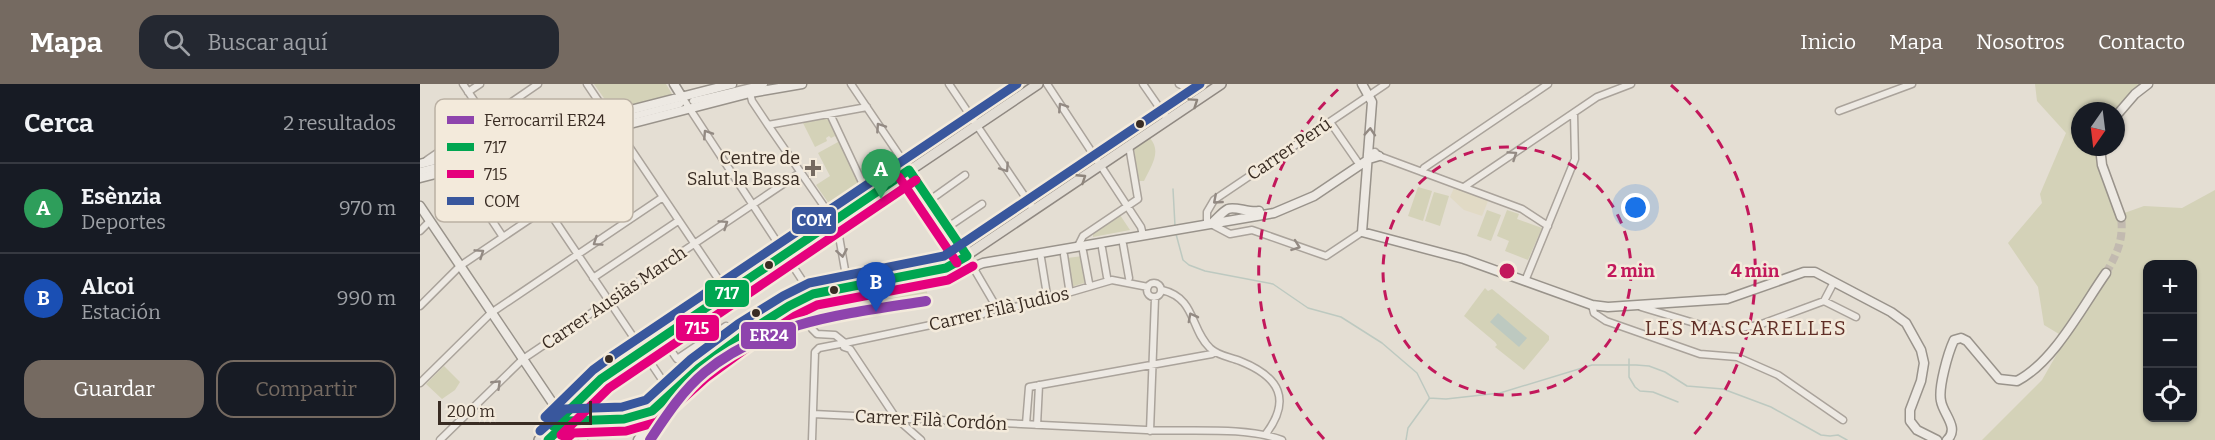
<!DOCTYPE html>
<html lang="es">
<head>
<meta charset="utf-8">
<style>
  :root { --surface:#171b24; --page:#242831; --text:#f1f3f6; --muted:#9ea1a6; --line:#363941; --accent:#756a61 }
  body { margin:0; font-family:Bitter,serif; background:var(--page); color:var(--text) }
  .controls { position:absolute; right:18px; bottom:18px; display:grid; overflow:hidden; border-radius:12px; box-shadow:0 2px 4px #0004 }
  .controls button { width:54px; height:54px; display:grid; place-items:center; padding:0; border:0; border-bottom:2px solid var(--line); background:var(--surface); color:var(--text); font:30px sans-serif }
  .compass { position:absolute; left:1651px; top:18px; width:54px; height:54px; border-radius:50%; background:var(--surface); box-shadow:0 2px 4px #0004; rotate:194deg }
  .scale { position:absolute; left:18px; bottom:15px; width:154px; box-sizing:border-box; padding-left:6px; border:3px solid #392c23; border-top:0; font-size:16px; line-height:21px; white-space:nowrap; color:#392c23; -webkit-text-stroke:4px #f3eadb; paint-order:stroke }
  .you { position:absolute; left:1216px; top:124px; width:21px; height:21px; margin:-15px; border:4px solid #fff; border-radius:50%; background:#1a73e8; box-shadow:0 0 0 9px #1a73e833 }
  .badge { display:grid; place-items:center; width:39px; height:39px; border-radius:50%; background:var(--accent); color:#fff; font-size:20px; font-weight:700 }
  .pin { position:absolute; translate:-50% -50px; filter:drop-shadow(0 2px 3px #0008) }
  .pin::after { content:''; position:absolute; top:32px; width:21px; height:18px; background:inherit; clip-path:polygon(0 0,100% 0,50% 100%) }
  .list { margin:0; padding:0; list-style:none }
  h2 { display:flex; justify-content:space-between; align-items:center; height:78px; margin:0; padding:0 24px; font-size:26px }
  h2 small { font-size:20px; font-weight:400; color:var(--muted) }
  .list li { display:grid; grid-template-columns:39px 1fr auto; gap:18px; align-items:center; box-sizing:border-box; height:90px; padding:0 24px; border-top:2px solid var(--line) }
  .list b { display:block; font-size:22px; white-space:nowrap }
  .list p { margin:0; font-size:20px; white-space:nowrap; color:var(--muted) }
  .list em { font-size:20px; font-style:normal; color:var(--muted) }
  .actions { display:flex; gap:12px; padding:18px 24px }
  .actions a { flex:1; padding:14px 0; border:2px solid var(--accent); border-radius:18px; text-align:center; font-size:21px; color:var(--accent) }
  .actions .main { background:var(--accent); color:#fff }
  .icon { flex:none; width:33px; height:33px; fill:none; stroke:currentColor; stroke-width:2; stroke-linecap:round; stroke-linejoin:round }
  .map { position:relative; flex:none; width:1795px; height:356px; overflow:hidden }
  header { display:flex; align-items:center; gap:36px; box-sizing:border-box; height:84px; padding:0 30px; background:var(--accent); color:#fff }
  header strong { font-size:28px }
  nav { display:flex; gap:33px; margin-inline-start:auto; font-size:21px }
  .search { width:420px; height:54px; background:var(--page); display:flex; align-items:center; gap:15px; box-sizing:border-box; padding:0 21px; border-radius:18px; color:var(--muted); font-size:22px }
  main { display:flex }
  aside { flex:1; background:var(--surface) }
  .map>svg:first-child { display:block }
  .farmland { fill:#e1dac5 }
  .green { fill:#d4d2b8; fill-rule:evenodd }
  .water { fill:#bdc9c0 }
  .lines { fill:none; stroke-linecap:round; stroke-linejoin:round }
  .stream { stroke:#bdc9c0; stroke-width:1.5 }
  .secondary-tunnel { stroke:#c2bab0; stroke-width:8; stroke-dasharray:8 4; stroke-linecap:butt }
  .street-casing { stroke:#aaa39b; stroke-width:9 }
  .secondary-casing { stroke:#99938b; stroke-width:11 }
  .primary-casing { stroke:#908982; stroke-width:12 }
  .street { stroke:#ede9e3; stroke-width:6 }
  .secondary { stroke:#ede9e3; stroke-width:8 }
  .primary { stroke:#e3ded6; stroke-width:9 }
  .primary-bridge-casing { stroke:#908982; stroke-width:12; stroke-linecap:butt }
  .primary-bridge { stroke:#e3ded6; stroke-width:9 }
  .bus-1-casing { stroke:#f3eadb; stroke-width:14 }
  .bus-2-casing { stroke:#f3eadb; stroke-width:14 }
  .bus-3-casing { stroke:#f3eadb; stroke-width:14 }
  .bus-1 { stroke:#00a651; stroke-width:9 }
  .bus-2 { stroke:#e5007d; stroke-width:9 }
  .bus-3 { stroke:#39579d; stroke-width:9 }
  .rail-1-casing { stroke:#f3eadb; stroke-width:15 }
  .rail-1 { stroke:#8e44ad; stroke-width:10 }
  .oneway { stroke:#8e857c }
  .oneway2 { stroke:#938a83 }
  .ring { fill:none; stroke:#c2185b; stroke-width:3; stroke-dasharray:10 8 }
  .bus-dot { fill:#392c23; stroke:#f3eadb; stroke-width:2 }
  .poi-dot { fill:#756a61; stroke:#f3eadb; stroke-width:2 }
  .labels { text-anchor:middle; stroke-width:5; stroke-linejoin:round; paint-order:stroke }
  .street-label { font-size:18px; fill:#392c23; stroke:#f3eadb }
  .poi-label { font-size:18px; fill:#392c23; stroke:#f3eadb; text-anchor:end }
  .neighbourhood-label { font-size:20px; letter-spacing:1.5px; fill:#602f27; stroke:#f3eadb }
  .key { fill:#f3eadb; stroke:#bbb1a4; stroke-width:1.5 }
  .key-label { font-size:16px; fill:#392c23 }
  .centre { fill:#c2185b; stroke:#f3eadb; stroke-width:3 }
  .ring-label { font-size:18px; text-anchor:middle; font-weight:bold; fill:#c2185b; stroke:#f3eadb; stroke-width:5; stroke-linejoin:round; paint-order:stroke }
  .line-badge { stroke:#f3eadb; stroke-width:2 }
  .badge-label { font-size:16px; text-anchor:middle; font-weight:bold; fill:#fff }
</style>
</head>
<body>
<header>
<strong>Mapa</strong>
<div class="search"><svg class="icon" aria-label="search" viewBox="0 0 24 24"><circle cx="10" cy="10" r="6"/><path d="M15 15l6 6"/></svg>Buscar aquí</div>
<nav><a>Inicio</a><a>Mapa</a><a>Nosotros</a><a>Contacto</a></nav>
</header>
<main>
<aside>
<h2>Cerca<small>2 resultados</small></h2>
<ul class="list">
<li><span class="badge" style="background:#2e9e5b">A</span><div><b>Esènzia</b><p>Deportes</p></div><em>970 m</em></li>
<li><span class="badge" style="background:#1a4fb4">B</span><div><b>Alcoi</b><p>Estación</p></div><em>990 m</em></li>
</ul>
<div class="actions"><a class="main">Guardar</a><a>Compartir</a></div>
</aside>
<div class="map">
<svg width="1795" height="356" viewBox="0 0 1795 356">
  <rect width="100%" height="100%" fill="#e4ded3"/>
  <!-- farmland -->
  <path class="farmland" d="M1034,104L1068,117L1062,132L1044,126L1030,113Z"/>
  <!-- green -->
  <path class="green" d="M174,0H246L252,10L193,27Z
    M1615,0H1721L1710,8L1695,27H1660V63H1676L1679,85L1696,132L1724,122L1762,124L1795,106V356H1562L1622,296L1642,261L1692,189L1685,185L1639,250L1624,241L1618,203L1588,159L1622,119L1620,110L1646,49L1617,17ZM1728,180H1772V334H1728Z
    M406,33L410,35L444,107L414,127L396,101L410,92L398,69L418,58L415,52L411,54L409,52L406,54L407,57L395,63L382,37Z
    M730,54C742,68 731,82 724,97H718L714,65Z
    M998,103L1012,107L1003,137L988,132Z
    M1014,108L1029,112L1020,142L1005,137Z
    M1067,126L1081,131L1071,157L1057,152Z
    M1087,126L1099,130L1097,135L1122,144L1108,176L1085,167L1089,157L1077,152Z
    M700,131L710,146L673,153V150Z
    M663,172L667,198L651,203L647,174Z
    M505,200L508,212L467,220L465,207Z
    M1065,204L1068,207L1072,205L1129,252V256L1104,286L1075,263L1077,261L1075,258L1044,232Z
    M24,282L40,298L35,306L22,315L6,300Z"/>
  <!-- water -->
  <path class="water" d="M1078,229L1107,254L1099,263L1070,238Z"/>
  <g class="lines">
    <!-- stream -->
    <path class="stream" d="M753,105L755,142
      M756,150L763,176L769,181L785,187L853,200L888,224L921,233L962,259L997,289L1009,313
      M1209,275V293L1215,303L1220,307L1233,308L1258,318
      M1009,314L1026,315L1080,309L1172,281H1216L1229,282L1245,288L1267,302L1303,305L1351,323L1401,351L1410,352L1418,351L1427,356
      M986,356L988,344L1009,315"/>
    <!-- secondary-tunnel -->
    <path class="secondary-tunnel" d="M1686,189C1697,170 1704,155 1701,133"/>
    <!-- street casing -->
    <g class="street-casing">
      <path id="street" d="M43,0L251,309
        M167,0L307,208
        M431,0L540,161L577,224
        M529,0L614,126
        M627,0L721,143L723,151
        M723,0L748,36
        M759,0L763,2L765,0
        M48,8L60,0
        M330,9L332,17L348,41L417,141L428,203
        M262,13L384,199L389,232
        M273,17L344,0
        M1419,27L1492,0
        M410,30L449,113
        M199,36L260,20
        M910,38L937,77
        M348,41L447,23
        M92,64L186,40
        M950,69L955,68L959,72L1102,125L1128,142
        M7,76L118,0
        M38,85L83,153
        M1,87L82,66
        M1002,88L1004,84L1128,0
        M1044,103L1177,13L1211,0
        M510,116L545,91
        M787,140V128L794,116L966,0
        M793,141L810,150L832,146L906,172L942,148
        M528,143L562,120
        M0,147L10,137
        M703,160L709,194
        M658,162L663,152L718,115L709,62
        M682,164L687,193
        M663,167L669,199
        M644,171L649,204
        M621,174L627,211
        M173,194L258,137
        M1105,197L1155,75L1154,29
        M727 206a7 7 0 1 1 14 0a7 7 0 1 1-14 0Z
        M742,206C776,214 770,245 790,264C798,272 810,273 820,277C860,293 872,316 845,351
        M1404,217L1414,198
        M1172,221L1174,229L1186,237L1280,270L1317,273L1358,291L1423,336
        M0,222L40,182L211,67
        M1221,223L1301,247L1339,241L1404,217L1436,233
        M392,245L397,250L415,251L425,259
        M241,252L257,275L306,242
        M425,259L563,230L577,224L603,222L692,196L728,203
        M425,259L424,263L430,265L476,334L501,356
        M0,299L71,229L243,113
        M393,330C504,335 615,341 726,346C766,348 825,342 862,356
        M145,337L164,356
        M606,340L609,303L792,270L795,268
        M617,341L619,301
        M730,347L735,214
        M20,356L103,275L381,88
        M392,356L395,268L399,264L425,259"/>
    </g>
    <!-- secondary casing -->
    <g class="secondary-casing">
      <path id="secondary" d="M254,0L262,13
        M942,0L952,18L942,148L1044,175L1172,221L1188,223L1307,215L1384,188H1395L1471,228L1486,239L1501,266L1504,279L1501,297L1490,326V337L1497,346L1517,356
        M1696,32L1715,10L1728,0
        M1680,63L1682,81L1701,133
        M0,80L312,0
        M0,94L330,9L382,0
        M0,122L142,333
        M792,139C797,135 802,128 808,125C815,122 829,129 839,127
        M508,191L548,185L563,179L854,129L894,112L949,75L959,72
        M218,356L239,324
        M1527,356C1540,344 1523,330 1521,317C1518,304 1528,269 1534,256L1541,254L1547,257L1579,295L1597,297C1634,278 1662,223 1686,189"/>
    </g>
    <!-- primary casing -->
    <g class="primary-casing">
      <path id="primary" d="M393,210L529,183L801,0
        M137,346L151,337L204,335L232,327L279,284L346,236L383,215
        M119,356L181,295L202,280L618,0"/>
    </g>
    <!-- street -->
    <use href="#street" class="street"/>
    <!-- secondary -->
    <use href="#secondary" class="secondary"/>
    <!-- primary -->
    <use href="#primary" class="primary"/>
    <!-- primary-bridge casing -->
    <g class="primary-bridge-casing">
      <path id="primary-bridge" d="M383,215L393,210"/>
    </g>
    <!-- primary-bridge -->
    <use href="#primary-bridge" class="primary-bridge"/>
    <!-- bus-1 casing -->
    <g class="bus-1-casing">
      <path id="bus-1" d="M489,86L547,172
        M133,342L181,295L489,86
        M128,356L148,337L204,335L232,327L279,284L325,250L369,222L393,210L526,184L547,172"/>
    </g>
    <!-- bus-2 casing -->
    <g class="bus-2-casing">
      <path id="bus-2" d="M479,93L537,179
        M141,351L189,304L496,96
        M145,356L153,349L206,347L237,338L287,293L332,260L375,232L397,221L528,196L553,182"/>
    </g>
    <!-- bus-3 casing -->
    <g class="bus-3-casing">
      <path id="bus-3" d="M125,333L173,286L195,270L597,0
        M120,347L145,325L202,323L226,316L271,275L318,240L363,212L389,199L524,172L780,0"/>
    </g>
    <!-- bus-1 -->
    <use href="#bus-1" class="bus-1"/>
    <!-- bus-2 -->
    <use href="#bus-2" class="bus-2"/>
    <!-- bus-3 -->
    <use href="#bus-3" class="bus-3"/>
    <!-- rail-1 casing -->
    <g class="rail-1-casing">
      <path id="rail-1" d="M230,356C246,332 262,307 285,288C347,237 430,229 506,217"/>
    </g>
    <!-- rail-1 -->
    <use href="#rail-1" class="rail-1"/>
  </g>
  <!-- one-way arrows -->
  <defs><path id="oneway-chevron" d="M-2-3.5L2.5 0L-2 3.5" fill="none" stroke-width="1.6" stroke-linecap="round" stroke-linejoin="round" transform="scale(1.5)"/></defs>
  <g class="oneway">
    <use href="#oneway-chevron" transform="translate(774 18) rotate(-34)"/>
    <use href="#oneway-chevron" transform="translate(662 94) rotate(-33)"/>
  </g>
  <g class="oneway2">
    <use href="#oneway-chevron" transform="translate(642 23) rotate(-123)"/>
    <use href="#oneway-chevron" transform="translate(460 43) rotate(-124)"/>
    <use href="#oneway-chevron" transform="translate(950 48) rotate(-86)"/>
    <use href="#oneway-chevron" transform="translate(287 50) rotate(-123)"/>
    <use href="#oneway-chevron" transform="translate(1093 71) rotate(-34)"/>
    <use href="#oneway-chevron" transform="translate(585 84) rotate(56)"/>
    <use href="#oneway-chevron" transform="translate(797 116) rotate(139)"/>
    <use href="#oneway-chevron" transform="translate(304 140) rotate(-34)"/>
    <use href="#oneway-chevron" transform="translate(177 158) rotate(146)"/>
    <use href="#oneway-chevron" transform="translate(876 162) rotate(20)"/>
    <use href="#oneway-chevron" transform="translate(60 169) rotate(-34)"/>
    <use href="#oneway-chevron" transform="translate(422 169) rotate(80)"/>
    <use href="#oneway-chevron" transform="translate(772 233) rotate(-118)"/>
    <use href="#oneway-chevron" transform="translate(77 300) rotate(-44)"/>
  </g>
  <!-- distance rings -->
  <g class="ring">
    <circle cx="1087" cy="187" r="124"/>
    <path d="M904 355A248 248 0 0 1 923 1M1251 1A248 248 0 0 1 1270 355"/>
  </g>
  <!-- markers -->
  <g class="bus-dot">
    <circle cx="720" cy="40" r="5"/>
    <circle cx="349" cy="181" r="5"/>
    <circle cx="414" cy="206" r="5"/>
    <circle cx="336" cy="229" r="5"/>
    <circle cx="189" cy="275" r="5"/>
  </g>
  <path class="poi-dot" d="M390 75h6v6h6v6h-6v6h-6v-6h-6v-6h6z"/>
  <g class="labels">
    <!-- street labels -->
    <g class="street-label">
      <text transform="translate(869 65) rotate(-34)" y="6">Carrer Perú</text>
      <text transform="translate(194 214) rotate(-34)" y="6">Carrer Ausiàs March</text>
      <text transform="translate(579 225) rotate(-13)" y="6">Carrer Filà Judios</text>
      <text transform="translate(511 336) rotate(3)" y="6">Carrer Filà Cordón</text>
    </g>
    <!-- poi labels -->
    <g class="poi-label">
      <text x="380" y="80">Centre de<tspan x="380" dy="21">Salut la Bassa</tspan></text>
    </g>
    <!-- neighbourhood labels -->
    <g class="neighbourhood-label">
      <text x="1326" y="251">LES MASCARELLES</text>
    </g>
  </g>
  <!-- legend -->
  <rect x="15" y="15" width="198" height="123" rx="9" class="key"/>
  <rect x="27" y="32" width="27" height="8" fill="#8e44ad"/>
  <rect x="27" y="59" width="27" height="8" fill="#00a651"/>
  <rect x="27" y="86" width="27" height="8" fill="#e5007d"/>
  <rect x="27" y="113" width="27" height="8" fill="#39579d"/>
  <g class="key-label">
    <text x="64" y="42">Ferrocarril ER24</text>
    <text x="64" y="69">717</text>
    <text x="64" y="96">715</text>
    <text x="64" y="123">COM</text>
  </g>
  <circle cx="1087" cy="187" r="9" class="centre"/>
  <g class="ring-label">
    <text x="1211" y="193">2 min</text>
    <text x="1335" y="193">4 min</text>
  </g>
  <g class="line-badge">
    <rect x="371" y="122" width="46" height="29" rx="6" fill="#39579d"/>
    <rect x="284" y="195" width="46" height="29" rx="6" fill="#00a651"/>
    <rect x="255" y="230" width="45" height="28" rx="6" fill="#e5007d"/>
    <rect x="320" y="237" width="57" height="29" rx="6" fill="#8e44ad"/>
  </g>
  <g class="badge-label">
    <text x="394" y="142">COM</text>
    <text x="307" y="215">717</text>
    <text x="277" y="250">715</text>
    <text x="349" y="257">ER24</text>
  </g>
</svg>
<div class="controls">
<button>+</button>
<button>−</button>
<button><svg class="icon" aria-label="locate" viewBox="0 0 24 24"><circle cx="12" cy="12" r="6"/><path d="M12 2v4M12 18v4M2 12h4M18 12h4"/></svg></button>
</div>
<svg class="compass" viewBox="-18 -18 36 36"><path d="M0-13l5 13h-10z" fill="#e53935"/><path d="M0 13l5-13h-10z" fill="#9ea1a6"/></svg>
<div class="scale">200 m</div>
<div class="you"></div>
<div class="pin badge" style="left:461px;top:115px;background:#2e9e5b">A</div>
<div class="pin badge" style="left:456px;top:228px;background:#1a4fb4">B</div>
</div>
</main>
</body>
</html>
